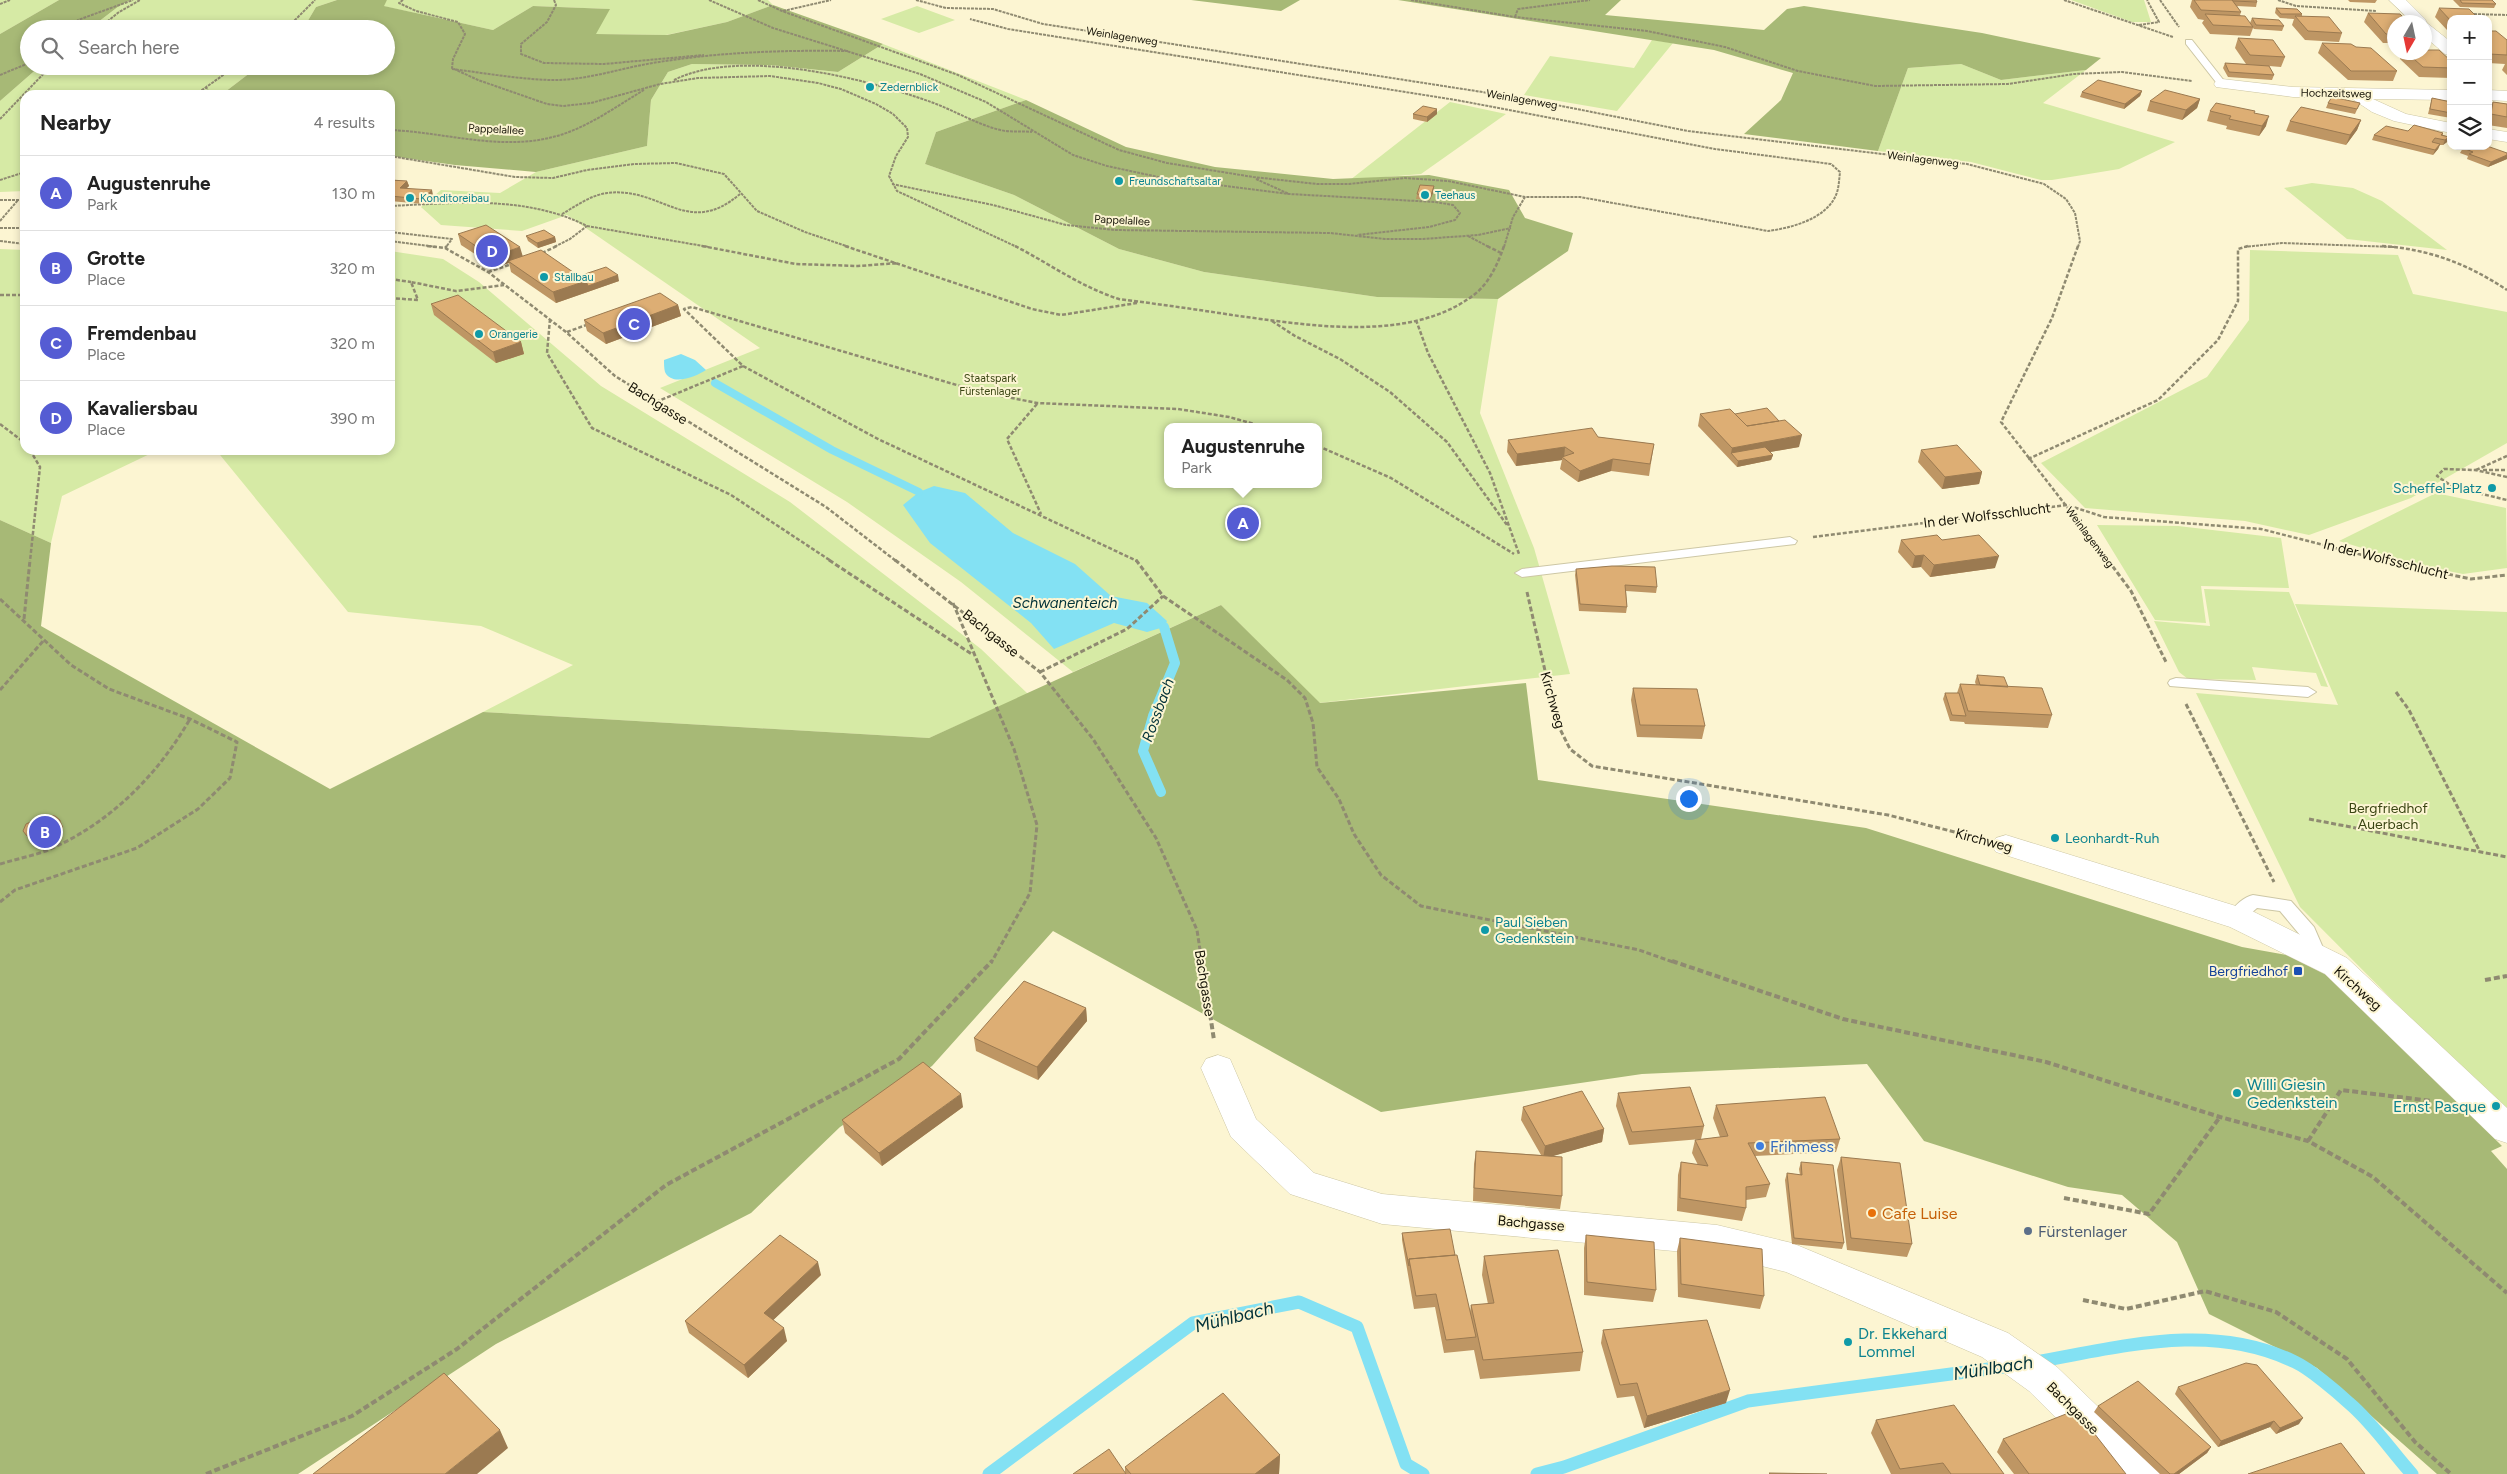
<!DOCTYPE html>
<html lang="en">
<head>
<meta charset="utf-8">
<style>
  :root { --surface:#fff; --page:#f2f2f2; --text:#222; --muted:#767676; --line:#e0e0e0; --accent:#555cd3 }
  body { margin:0; font-family:Figtree,sans-serif; background:var(--page); color:var(--text) }
  .controls { position:absolute; right:15px; top:15px; display:grid; overflow:hidden; border-radius:10px; box-shadow:0 2px 8px #0003 }
  .controls button { width:45px; height:45px; display:grid; place-items:center; padding:0; border:0; border-bottom:1px solid var(--line); background:var(--surface); color:var(--text); font:25px sans-serif }
  .compass { position:absolute; left:2387px; top:15px; width:45px; height:45px; border-radius:50%; background:var(--surface); box-shadow:0 2px 8px #0003; rotate:189deg }
  .you { position:absolute; left:1688px; top:798px; width:18px; height:18px; margin:-12px; border:4px solid #fff; border-radius:50%; background:#1a73e8; box-shadow:0 0 0 8px #1a73e833 }
  .badge { display:grid; place-items:center; width:32px; height:32px; border-radius:50%; background:var(--accent); color:#fff; font-size:16px; font-weight:700 }
  .pin { position:absolute; translate:-50% -50%; border:2px solid #fff; box-shadow:0 1px 5px #0006 }
  .popup { position:absolute; left:1164px; top:423px; width:158px; height:65px; box-sizing:border-box; display:grid; place-content:center; border-radius:10px; background:var(--surface); filter:drop-shadow(0 1px 4px #0005); font-size:16px; white-space:nowrap; color:var(--muted) }
  .popup b { font-size:19px; color:var(--text) }
  .popup::after { content:''; position:absolute; left:50%; top:100%; margin-left:-10px; border:10px solid transparent; border-top-color:var(--surface) }
  .list { margin:0; padding:0; list-style:none }
  h2 { display:flex; justify-content:space-between; align-items:center; height:65px; margin:0; padding:0 20px; font-size:21px }
  h2 small { font-size:16px; font-weight:400; color:var(--muted) }
  .list li { display:grid; grid-template-columns:32px 1fr auto; gap:15px; align-items:center; box-sizing:border-box; height:75px; padding:0 20px; border-top:1px solid var(--line) }
  .list b { display:block; font-size:19px; white-space:nowrap }
  .list p { margin:0; font-size:16px; white-space:nowrap; color:var(--muted) }
  .list em { font-size:16px; font-style:normal; color:var(--muted) }
  .icon { flex:none; width:28px; height:28px; fill:none; stroke:currentColor; stroke-width:2; stroke-linecap:round; stroke-linejoin:round }
  .map { position:relative; flex:none; width:2507px; height:1474px; overflow:hidden }
  .search { position:absolute; background:var(--surface); box-shadow:0 2px 8px #0003; left:20px; top:20px; width:375px; height:55px; display:flex; align-items:center; gap:12px; box-sizing:border-box; padding:0 18px; border-radius:28px; color:var(--muted); font-size:19px }
  .panel { position:absolute; background:var(--surface); box-shadow:0 2px 8px #0003; left:20px; top:90px; width:375px; height:365px; border-radius:15px }
  .map>svg:first-child { display:block }
  .green { fill:#d6eaa5; fill-rule:evenodd }
  .forest { fill:#a7b976 }
  .water { fill:#83e1f3 }
  .lines { fill:none; stroke-linecap:round; stroke-linejoin:round }
  .stream-far2 { stroke:#83e1f3; stroke-width:8 }
  .stream-far1 { stroke:#83e1f3; stroke-width:10 }
  .stream { stroke:#83e1f3; stroke-width:13 }
  .service-casing { stroke:#cdc7a5; stroke-width:2 }
  .minor-casing { stroke:#cdc7a5; stroke-width:1 }
  .path-far3 { stroke:#8f8a71; stroke-width:2; stroke-dasharray:3 1; stroke-linecap:butt }
  .path-far2 { stroke:#8f8a71; stroke-width:2.5; stroke-dasharray:4 2; stroke-linecap:butt }
  .path-far1 { stroke:#8f8a71; stroke-width:3; stroke-dasharray:5 2.5; stroke-linecap:butt }
  .path { stroke:#8f8a71; stroke-width:4; stroke-dasharray:6 3; stroke-linecap:butt }
  .service { fill:#fff; fill-rule:evenodd }
  .minor { fill:#fff; fill-rule:evenodd }
  .wall { fill:#be9664 }
  .shaded-wall { fill:#9b7a51 }
  .building { fill:#ddae74; stroke:#9b7a51 }
  .culture-dot { fill:#0f9aa8; stroke:#fcf5d2; stroke-width:2 }
  .transit-dot { fill:#1a4fb4; stroke:#fcf5d2; stroke-width:2 }
  .shop-dot { fill:#3f7fe0; stroke:#fcf5d2; stroke-width:2 }
  .food-dot { fill:#e8710a; stroke:#fcf5d2; stroke-width:2 }
  .service-dot { fill:#5c6f8a; stroke:#fcf5d2; stroke-width:2 }
  .labels { text-anchor:middle; stroke-width:4; stroke-linejoin:round; paint-order:stroke }
  .far-street-label { font-size:11px; fill:#151206; stroke:#fcf5d2 }
  .far-culture-label { font-size:11px; fill:#0d838f; stroke:#fcf5d2; text-anchor:start }
  .far-park-label { font-size:11px; fill:#3a4513; stroke:#fcf5d2 }
  .street-label { font-size:14px; fill:#151206; stroke:#fcf5d2 }
  .culture-label { font-size:14px; fill:#0d838f; stroke:#fcf5d2; text-anchor:start }
  .park-label { font-size:14px; fill:#3a4513; stroke:#fcf5d2 }
  .transit-label { font-size:14px; fill:#164399; stroke:#fcf5d2; text-anchor:end }
  .water-label { font-size:15px; font-style:italic; fill:#013138; stroke:#fcf5d2 }
  .near-culture-label { font-size:16px; fill:#0d838f; stroke:#fcf5d2; text-anchor:start }
  .near-shop-label { font-size:16px; fill:#366cbe; stroke:#fcf5d2; text-anchor:start }
  .near-food-label { font-size:16px; fill:#c56008; stroke:#fcf5d2; text-anchor:start }
  .near-service-label { font-size:16px; fill:#4e5e75; stroke:#fcf5d2; text-anchor:start }
  .near-water-label { font-size:18px; font-style:italic; fill:#013138; stroke:#fcf5d2 }
</style>
</head>
<body>
<div class="map">
<svg width="2507" height="1474" viewBox="0 0 2507 1474">
  <rect width="100%" height="100%" fill="#fcf5d2"/>
  <!-- green -->
  <path class="green" d="M0,0H59L0,34Z
    M130,0H337L316,7L303,29H89L119,6Z
    M387,0H768L773,5L727,22L666,35L595,34L609,9L533,6L493,30L383,6Z
    M2071,0H2144L2151,22H2132Z
    M917,6L955,20L919,33L881,19Z
    M1652,40L1673,43L1617,111L1524,95L1550,56L1634,68Z
    M883,44L1026,100L936,132L925,164L1014,195L1119,249L1204,272L1377,297L1498,299L1480,413L1534,548L1570,674L1319,703L1221,605L1073,672L961,582L847,502L660,388L760,348L567,215L522,231L441,225L421,207L441,190L500,193L536,172L647,146L651,100L668,72L692,64L770,65L838,72ZM1168,427H1318V484H1168Z
    M1961,64L2001,80L2086,70L2043,103L2175,142L2119,169L2052,180H2041L1971,162L1878,151L1908,68Z
    M40,66H259L221,95H25V191L0,192V101Z
    M1450,102L1506,114L1421,174L1350,180Z
    M2312,183L2353,188L2382,201L2447,250L2347,239L2284,188Z
    M0,249L25,250V450H158L62,496L51,543L0,520Z
    M2250,250L2398,255L2413,294L2507,312V443L2411,498L2309,535L2245,521L2085,508L2041,463L2207,377L2249,320Z
    M390,251L443,259L479,282L601,386L790,502L981,649L1028,694L929,738L483,712L573,665L481,626L348,612L216,450H390Z
    M2436,493L2506,508L2507,568L2463,574L2418,565L2339,541Z
    M2097,525L2178,526L2281,538L2289,588L2201,586L2206,623L2155,620Z
    M2204,589L2289,592L2328,687L2321,686L2316,673L2252,667L2256,680L2188,679L2179,672L2154,621L2210,626Z
    M2295,604L2507,612V1115L2300,907L2196,693L2338,705Z"/>
  <!-- forest -->
  <path class="forest" d="M59,0H130L119,6L89,29H29V66H40L0,101V34Z
    M337,0H387L384,6L493,30L533,6L610,9L596,34L667,35L727,22L773,5L883,44L838,72L770,65L692,64L668,72L651,100L647,146L536,172L455,165L390,156V95H221L259,66H386V29H303L316,7Z
    M1191,0H1300L1281,11Z
    M1398,0H1621L1605,15L1764,30L1787,9L1804,6L1982,33L2101,58L2086,70L2001,80L1961,64L1908,68L1878,151L1744,134L1781,100L1793,73L1714,50Z
    M1026,100L1126,147L1215,167L1333,179L1429,175L1509,190L1525,218L1573,233L1568,251L1498,299L1377,297L1204,272L1119,249L1014,195L925,164L936,132Z
    M0,520L51,543L41,626L330,789L483,712L929,738L1221,605L1320,703L1526,683L1538,780L1866,828L2242,947L2315,960L2502,1146L2491,1151L2507,1169V1474H2437L2317,1368L2209,1314L2177,1242L2122,1195L2068,1187L1924,1141L1867,1064L1642,1074L1381,1112L1053,931L932,1066L840,1127L751,1213L496,1344L298,1474H0Z"/>
  <!-- water -->
  <path class="water" d="M681,354L695,360L706,370C697,376 672,387 665,372C664,369 664,363 664,360Z
    M934,486L965,493L1013,533L1075,564L1111,596L1147,603L1167,621L1164,627L1147,632L1114,623L1054,649L1031,623L930,543L903,505L919,492Z"/>
  <g class="lines">
    <!-- stream-far2 -->
    <path class="stream-far2" d="M715,383L832,450L919,492"/>
    <!-- stream-far1 -->
    <path class="stream-far1" d="M1161,792L1143,751L1153,716L1175,663L1164,627"/>
    <!-- stream -->
    <path class="stream" d="M2035,1362C2122,1347 2211,1321 2295,1362C2310,1369 2336,1391 2349,1403C2372,1422 2392,1452 2412,1474
      M989,1474L1193,1323L1299,1302L1357,1327L1406,1464L1423,1474
      M1537,1474L1564,1467L1748,1401L2011,1366"/>
    <!-- service casing -->
    <g class="service-casing">
      <path id="service" d="M2186,40H2192L2225,82V86H2219L2186,44Z
        M1790,537L1797,541L1795,544L1522,577L1515,573L1522,569Z
        M2176,678L2308,687L2316,692L2308,697L2170,686L2168,683L2170,680Z
        M2253,895L2291,901L2314,927L2327,957L2325,962L2318,964L2311,962L2300,935L2280,911L2257,908L2249,915L2250,919L2247,924L2241,925L2235,924L2230,913C2235,905 2244,897 2253,895Z"/>
    </g>
    <!-- minor casing -->
    <g class="minor-casing">
      <path id="minor" d="M2389,0H2406L2425,19L2427,23L2451,42V56L2445,54L2424,36V22H2412Z
        M2222,79L2293,87L2451,90V100L2373,99L2406,114L2451,123V133L2394,121L2372,112L2351,98L2293,97L2216,87L2214,84L2216,81Z
        M2488,90L2507,91V101L2488,100Z
        M2488,129L2507,132V142L2488,139Z
        M2006,835L2252,911L2347,958L2507,1108V1143L2495,1139L2325,974L2230,927L1996,852L1991,845L1996,838Z
        M1218,1055L1230,1059L1256,1119L1314,1173L1382,1194L1717,1225L1792,1243L2008,1333L2057,1367L2154,1461L2160,1474H2113L2029,1391L1982,1357L1786,1272L1717,1255L1382,1224L1290,1194L1231,1137L1201,1068L1206,1059Z"/>
    </g>
    <!-- path-far3 -->
    <path class="path-far3" d="M403,0L399,3L416,11L458,22L465,34L453,59L452,68L478,80L547,104L563,106L591,103L660,84L698,78L770,76L818,83L841,89L876,104L893,114L907,128L908,137L896,156L889,176L897,191L1017,247
      M554,0L556,5L547,22L521,44V54L544,63L604,64L704,55
      M709,0L773,28L920,74L986,102L1073,155L1107,166L1163,178L1289,194L1435,202L1453,205L1460,213L1455,220L1429,227L1357,235
      M758,0L782,11L958,75L1119,150L1167,163L1253,177L1317,184H1349L1405,178L1448,181L1525,197H1580L1768,231C1791,228 1826,219 1836,195C1839,188 1839,180 1840,172L1831,164L1715,149L1456,100L1008,29L970,19
      M916,0L946,8L993,9L1043,24L1521,98L1688,131L1967,164L2044,184L2066,199L2075,213L2080,241L2078,247
      M1411,0L1515,17L1647,31L1725,47L1798,71L1875,86L2008,84L2074,74L2122,72L2192,81
      M2064,0L2173,37
      M2160,0L2179,27
      M2278,0L2296,6L2376,11
      M0,4L10,0
      M783,11L831,0
      M2470,14L2507,15
      M1515,17L1518,9L1590,0
      M2139,25L2159,22L2147,0
      M67,29L78,20L133,0
      M98,29L119,12L140,0
      M286,29L315,0
      M452,69C484,73 518,79 550,80C587,81 623,67 659,62C722,52 784,50 848,51
      M0,75L29,63
      M674,80C740,47 864,78 931,102C956,111 979,126 1005,131C1014,132 1023,131 1032,132
      M206,86L209,95
      M195,95L236,66
      M0,119L51,66
      M390,130C443,132 500,151 553,137C586,129 615,107 644,90
      M390,156L515,177L553,178L587,170L634,164L676,163L724,174L757,211L805,232L849,247
      M1256,179L1289,194
      M0,180L25,172
      M892,184L993,205L1066,225L1115,230L1330,233L1385,239H1423L1478,235L1511,228
      M0,200H25
      M390,206C456,203 526,195 587,226L570,239L554,247
      M562,214C576,206 591,195 607,193C662,186 687,239 740,194
      M0,221L18,200
      M587,226L709,247
      M0,228H25
      M390,232L452,239L446,247
      M1468,236L1489,247
      M0,241L25,244
      M390,241L437,247
      M1504,247L1513,217L1525,197
      M2244,247L2282,243L2394,247"/>
    <!-- path-far2 -->
    <path class="path-far2" d="M427,246L445,248L488,272L566,332L615,376L826,507L896,561
      M702,246L796,264L858,266L898,263
      M845,246L1032,309L1061,315L1137,303
      M1015,246C1050,264 1081,287 1119,299C1157,304 1194,309 1232,315C1307,325 1411,344 1475,294C1490,282 1498,263 1504,246
      M1487,246L1501,253
      M2078,246L2052,318L2001,422L2109,561
      M2382,246C2429,249 2468,264 2507,290
      M445,248L447,246
      M542,253L557,246
      M488,272L512,264
      M390,279L411,282
      M0,295H25
      M390,298L418,300L411,282L456,291L504,285
      M550,319L547,353L592,428L731,495L831,561
      M1416,320L1428,353L1490,473L1519,554
      M1272,321L1295,336L1340,359L1390,392L1447,442L1507,525
      M567,332L589,324
      M743,366L878,439L1137,561
      M656,402L743,366L684,309L692,307L977,391L1037,403L1178,409L1229,417L1265,427
      M1037,404L1007,439L1041,514
      M0,424L25,443
      M1318,446L1391,478L1514,554
      M30,450L40,467L30,561
      M2028,459L2158,400L2218,340L2238,301V249L2248,246
      M2476,470L2507,456
      M2483,470H2507
      M2507,477L2475,470L2444,469L2437,476L2453,487L2507,500
      M1813,537L2067,505L2104,517L2261,529L2386,561"/>
    <!-- path-far1 -->
    <path class="path-far1" d="M829,560L973,655
      M895,560L1040,672L1093,739L1156,838L1197,930L1202,963
      M1136,560L1163,596L1287,680L1305,698L1313,723L1317,767L1339,799L1354,834L1381,875L1421,906L1639,950L1676,963
      M2108,560L2131,591L2167,664
      M2382,560L2471,579L2507,575
      M1527,592L1557,723L1570,749L1592,766L1888,815L1978,838
      M0,599L71,665L109,689L190,719L237,742L230,778L198,809L137,848L15,890L0,902
      M953,603L1014,749L1037,825L1030,893L991,963
      M24,619L30,560
      M1040,672L1127,629L1163,596
      M0,690L44,640
      M2396,692L2409,710L2480,852
      M2186,704L2274,882
      M2309,819L2507,857
      M0,864C16,859 33,856 48,850C109,824 157,776 190,719"/>
    <!-- path -->
    <path class="path" d="M1202,961L1214,1040
      M1672,961L1843,1019L2046,1062L2220,1117L2308,1141L2373,1177L2507,1293
      M2485,980L2507,976
      M2308,1141L2341,1090L2432,1101
      M2064,1198L2149,1214L2220,1117
      M2083,1300L2126,1309L2205,1291L2276,1312L2347,1359L2415,1442L2451,1474
      M206,1474L352,1416L457,1349L666,1185L899,1059L992,961"/>
    <!-- service -->
    <use href="#service" class="service"/>
    <!-- minor -->
    <use href="#minor" class="minor"/>
  </g>
  <!-- wall -->
  <path class="wall" d="M2192,0H2256L2257,2L2256,7L2237,6L2241,12L2240,15L2250,23L2252,18L2284,26L2282,31L2254,29L2253,28L2250,36L2210,34L2202,23L2204,20L2198,19L2190,7Z
    M2348,0H2377L2375,3L2350,2Z
    M2453,0H2492L2496,4L2494,8L2460,7Z
    M2276,8L2302,14V16L2342,33L2339,42L2305,40L2292,25L2294,19L2280,18L2275,13Z
    M2439,8L2451,19V30H2447L2435,17Z
    M2368,13L2394,22V43H2383L2364,22Z
    M2488,31L2507,40V75L2502,70L2505,64L2488,63Z
    M2238,38L2285,57L2281,67L2269,66L2274,75L2272,80L2228,77L2223,68L2225,63L2246,64L2235,48Z
    M2322,43L2356,47L2397,71L2393,81L2348,80L2318,53Z
    M2402,52H2424L2451,61V78L2419,77L2400,59Z
    M2142,91L2140,96L2124,109L2080,97L2082,92Z
    M2432,98L2451,102V118L2428,114Z
    M2200,99L2197,108L2182,120L2147,111L2150,101Z
    M2493,102L2507,104V128L2488,125L2489,112Z
    M2328,103H2360L2355,114L2326,108Z
    M1437,109V114L1427,122L1413,119V114Z
    M2210,111L2254,113L2266,126L2259,136L2226,129L2227,126L2207,121Z
    M2361,120L2357,130L2346,145L2286,131L2290,121Z
    M2408,131L2443,133V135L2449,137L2447,142L2443,145H2440L2438,149L2433,155L2372,140L2374,135Z
    M2463,148L2507,153V159L2488,167L2467,159L2468,156L2460,153Z
    M390,180L407,181L409,186L407,188L433,195L423,204L390,201Z
    M1434,186V191L1430,200L1416,199L1417,194Z
    M458,234L579,276L619,281L556,303L511,272L509,263L495,267L461,245Z
    M526,236L555,237L556,242L538,248L528,241Z
    M431,304L521,342L524,354L496,363L434,315Z
    M678,305L681,316L606,344L587,331L584,320Z
    M1700,414H1735L1799,447L1770,452L1773,455L1771,460L1737,467L1698,426Z
    M1598,437L1654,444L1649,476L1611,471L1578,482L1560,469L1562,460L1516,466L1507,452L1508,440Z
    M1921,450L1982,472L1979,484L1942,489L1918,462Z
    M1901,540H1942L1995,568L1930,577L1921,567L1912,568L1898,552Z
    M1576,569L1657,587L1656,593L1626,591L1627,607L1626,613L1579,611L1575,575Z
    M1977,675L2008,687L2052,715L2048,728L1965,724L1964,722L1950,721L1943,699L1945,693H1957L1960,684L1976,685L1975,682Z
    M1633,688L1705,726L1702,739L1637,737L1631,700Z
    M60,820L63,827L60,834L51,840L40,843L31,842L23,831Z
    M1086,1008L1087,1021L1038,1080L976,1051L974,1038Z
    M1618,1093L1704,1126L1701,1139L1629,1145L1616,1106Z
    M1716,1105L1840,1139L1836,1152L1755,1156L1770,1184L1766,1197L1746,1200V1208L1742,1221L1677,1211L1678,1175L1681,1162L1698,1165L1692,1153L1695,1140L1720,1137L1713,1118Z
    M963,1107L882,1166L845,1133L842,1120Z
    M1523,1107L1604,1129L1602,1142L1552,1156L1562,1196L1560,1209L1473,1201L1474,1164L1476,1151L1541,1155L1521,1120Z
    M1841,1157L1912,1244L1907,1257L1847,1250L1837,1170Z
    M1801,1162L1844,1243L1842,1249L1792,1244L1785,1180L1787,1173L1800,1175L1799,1169Z
    M1402,1233L1455,1255L1470,1312L1471,1305L1488,1304L1482,1275L1484,1256L1583,1352L1580,1371L1480,1379L1474,1350L1444,1353L1435,1307L1414,1309L1402,1240Z
    M1586,1235L1656,1290L1653,1302L1584,1295V1248Z
    M1680,1238L1764,1296L1760,1309L1678,1297L1677,1251Z
    M821,1275L773,1320L787,1341L748,1378L689,1333L685,1321Z
    M1603,1330L1726,1403L1644,1428L1634,1396L1617,1398L1601,1343Z
    M2178,1387L2299,1424L2276,1434L2270,1427L2218,1447L2175,1394Z
    M2098,1406L2211,1447L2207,1453L2179,1474H2160L2094,1412Z
    M1876,1420L2004,1474H1891L1871,1433Z
    M2003,1439L2126,1474H2014L1997,1452Z
    M1280,1455L1279,1474H1073L1125,1473V1467Z"/>
  <!-- shaded-wall -->
  <path class="shaded-wall" d="M2142,91L2140,96L2124,109L2125,104Z
    M2200,99L2197,108L2182,120L2186,110Z
    M1437,109V114L1427,122V117Z
    M2269,116L2266,126L2259,136L2262,126Z
    M2361,120L2357,130L2346,145L2350,135Z
    M2449,137L2447,142L2443,145L2445,140Z
    M2440,144L2438,149L2433,155L2435,150Z
    M2507,155V159L2488,167L2491,162Z
    M407,181L409,186L401,193L400,188Z
    M1434,186V191L1430,200L1431,195Z
    M432,190L433,195L423,204L422,199Z
    M555,237L556,242L538,248L537,243Z
    M520,247L523,257L508,261L509,263L495,267L492,257Z
    M618,275L619,281L556,303L553,292L586,281Z
    M678,305L681,316L606,344L603,333Z
    M521,342L524,354L496,363L493,352Z
    M1802,435L1799,447L1736,458L1731,453L1730,459L1732,448Z
    M1565,447L1564,459L1562,457V460L1516,466L1517,454Z
    M1773,455L1771,460L1737,467L1738,461Z
    M1613,459L1611,471L1578,482L1580,471Z
    M1982,472L1979,484L1942,489L1945,477Z
    M1924,555L1921,567L1912,568L1915,556Z
    M1999,556L1995,568L1930,577L1934,565Z
    M60,820L63,827L60,834L51,840L40,843L37,836Z
    M1086,1008L1087,1021L1038,1080L1037,1067Z
    M961,1094L963,1107L882,1166L879,1153Z
    M1604,1129L1602,1142L1543,1159L1545,1146Z
    M818,1262L821,1275L767,1326L764,1313Z
    M784,1328L787,1341L748,1378L744,1365Z
    M1730,1390L1726,1403L1644,1428L1647,1416Z
    M2303,1418L2299,1424L2276,1434L2280,1428Z
    M2274,1421L2270,1427L2218,1447L2221,1441Z
    M500,1430L508,1448L477,1474H445Z
    M2211,1447L2207,1453L2179,1474H2174Z
    M1280,1455L1279,1474H1255Z"/>
  <!-- building -->
  <path class="building" d="M2194,0H2232L2241,12L2201,10Z
    M2232,0H2256L2257,2L2233,1Z
    M2460,0H2492L2496,4L2462,3Z
    M2276,8L2297,9L2302,14H2281Z
    M2439,8L2469,9L2479,19H2451V21Z
    M2368,13L2400,14L2408,22H2394V34H2386Z
    M2205,14L2245,16L2253,27L2213,25Z
    M2295,16L2329,17L2342,33L2308,31Z
    M2252,18L2279,20L2284,26L2256,25Z
    M2488,31H2496L2507,40V55L2489,54L2488,53Z
    M2238,38L2273,40L2285,57L2250,55Z
    M2322,43L2351,44L2356,47L2371,48L2397,71H2351Z
    M2424,50H2439L2451,61V68L2423,67L2406,52H2424Z
    M2225,63L2269,66L2274,75L2229,72Z
    M2098,80L2142,91L2125,104L2082,92Z
    M2165,90L2200,99L2186,110L2150,101Z
    M2332,97L2360,103L2357,109L2328,103Z
    M2432,98L2451,102V113L2430,109Z
    M2493,102L2507,104V117L2491,114Z
    M2216,103L2255,111L2254,113L2269,116L2262,126L2229,119L2231,116L2210,111Z
    M1423,106L1437,109L1427,117L1413,114Z
    M2301,107L2361,120L2350,135L2290,121Z
    M2414,125L2443,133L2441,135L2449,137L2445,140L2435,138L2432,142L2440,144L2435,150L2374,135L2386,126L2408,131Z
    M2468,146H2487L2507,153V155L2491,162L2469,154L2473,152L2463,148Z
    M390,180L407,181L400,188L432,190L422,199L390,196Z
    M1420,185L1434,186L1431,195L1417,194Z
    M486,225L520,247L492,257L458,234Z
    M544,230L555,237L537,243L526,236Z
    M541,250L586,281L553,292L508,261Z
    M606,267L618,275L588,286L586,281L579,276Z
    M660,293L678,305L603,333L584,320Z
    M458,295L521,342L493,352L431,304Z
    M1767,408L1779,421L1747,426L1735,414Z
    M1730,409L1747,426L1785,420L1802,435L1732,448L1700,414Z
    M1592,428L1598,437L1654,444L1650,464L1613,459L1580,471L1562,457L1574,453L1565,447L1517,454L1508,440Z
    M1957,445L1982,472L1945,477L1921,450Z
    M1765,447L1773,455L1738,461L1731,453Z
    M1937,535L1942,540L1979,535L1999,556L1934,565L1924,555L1915,556L1901,540Z
    M1612,566L1655,567L1657,587L1625,585L1627,607L1580,604L1576,569Z
    M1977,675L2004,677L2008,687L1980,685Z
    M1960,684L2042,688L2052,715L1968,711Z
    M1633,688L1697,689L1705,726L1640,725Z
    M1945,693H1959L1966,716L1952,715Z
    M46,815L55,816L60,820L57,827L48,833L37,836H27L23,831L26,824Z
    M1024,981L1086,1008L1037,1067L974,1038Z
    M923,1062L961,1094L879,1153L842,1120Z
    M1690,1087L1704,1126L1632,1132L1618,1093Z
    M1582,1091L1604,1129L1545,1146L1523,1107Z
    M1825,1097L1840,1139L1748,1143L1770,1184L1746,1187V1208L1680,1198L1681,1162L1708,1166L1695,1140L1728,1136L1716,1105Z
    M1476,1151L1562,1157V1196L1474,1188Z
    M1841,1157L1900,1163L1912,1244L1851,1238Z
    M1801,1162L1833,1165L1844,1243L1794,1238L1787,1173L1802,1175Z
    M1450,1229L1455,1255L1409,1259V1266L1402,1233Z
    M780,1235L818,1262L764,1313L784,1328L744,1365L685,1321Z
    M1586,1235L1654,1242L1656,1290L1587,1282Z
    M1680,1238L1762,1249L1764,1296L1681,1284Z
    M1558,1250L1583,1352L1483,1360L1471,1305L1494,1303L1484,1256Z
    M1457,1255L1476,1337L1446,1340L1436,1294L1416,1296L1409,1259Z
    M1707,1320L1730,1390L1647,1416L1637,1383L1620,1385L1603,1330Z
    M2246,1363L2257,1365L2303,1418L2280,1428L2274,1421L2221,1441L2178,1387Z
    M444,1373L500,1430L445,1474H313Z
    M2138,1381L2211,1447L2174,1474H2170L2098,1406Z
    M1223,1393L1280,1455L1255,1474H1131L1125,1467Z
    M1954,1405L2004,1474H1951L1943,1463L1900,1469L1876,1420Z
    M2076,1410L2126,1474H2029L2003,1439Z
    M2341,1443L2365,1474H2248Z
    M1109,1449L1126,1474H1073Z
    M1769,1473L1827,1474H1770Z"/>
  <!-- markers -->
  <g class="culture-dot">
    <circle cx="870" cy="87" r="5"/>
    <circle cx="1119" cy="181" r="5"/>
    <circle cx="1425" cy="195" r="5"/>
    <circle cx="410" cy="198" r="5"/>
    <circle cx="544" cy="277" r="5"/>
    <circle cx="479" cy="334" r="5"/>
    <circle cx="2492" cy="488" r="5"/>
    <circle cx="2055" cy="838" r="5"/>
    <circle cx="1485" cy="930" r="5"/>
    <circle cx="2237" cy="1093" r="5"/>
    <circle cx="2496" cy="1106" r="5"/>
    <circle cx="1848" cy="1342" r="5"/>
  </g>
  <rect class="transit-dot" x="2293" y="966" width="10" height="10" rx="2.5"/>
  <circle class="shop-dot" cx="1760" cy="1146" r="5"/>
  <circle class="food-dot" cx="1872" cy="1213" r="5"/>
  <circle class="service-dot" cx="2028" cy="1231" r="5"/>
  <g class="labels">
    <!-- far-street labels -->
    <g class="far-street-label">
      <text transform="translate(1122 36) rotate(9)" y="4">Weinlagenweg</text>
      <text transform="translate(2336 93) rotate(1)" y="4">Hochzeitsweg</text>
      <text transform="translate(1522 99) rotate(10)" y="4">Weinlagenweg</text>
      <text transform="translate(496 129) rotate(3)" y="4">Pappelallee</text>
      <text transform="translate(1923 159) rotate(7)" y="4">Weinlagenweg</text>
      <text transform="translate(1122 220) rotate(3)" y="4">Pappelallee</text>
      <text transform="translate(2090 537) rotate(53)" y="4">Weinlagenweg</text>
    </g>
    <!-- far-culture labels -->
    <g class="far-culture-label">
      <text x="880" y="91">Zedernblick</text>
      <text x="1129" y="185">Freundschaftsaltar</text>
      <text x="1435" y="199">Teehaus</text>
      <text x="420" y="202">Konditoreibau</text>
      <text x="554" y="281">Stallbau</text>
      <text x="489" y="338">Orangerie</text>
    </g>
    <!-- far-park labels -->
    <g class="far-park-label">
      <text x="990" y="382">Staatspark<tspan x="990" dy="13">Fürstenlager</tspan></text>
    </g>
    <!-- street labels -->
    <g class="street-label">
      <text transform="translate(658 403) rotate(32)" y="5">Bachgasse</text>
      <text transform="translate(1987 515) rotate(-7)" y="5">In der Wolfsschlucht</text>
      <text transform="translate(2386 559) rotate(14)" y="5">In der Wolfsschlucht</text>
      <text transform="translate(991 633) rotate(38)" y="5">Bachgasse</text>
      <text transform="translate(1553 700) rotate(74)" y="5">Kirchweg</text>
      <text transform="translate(1984 840) rotate(15)" y="5">Kirchweg</text>
      <text transform="translate(1205 983) rotate(81)" y="5">Bachgasse</text>
      <text transform="translate(2358 988) rotate(42)" y="5">Kirchweg</text>
      <text transform="translate(1531 1223) rotate(5)" y="5">Bachgasse</text>
      <text transform="translate(2073 1408) rotate(45)" y="5">Bachgasse</text>
    </g>
    <!-- culture labels -->
    <g class="culture-label">
      <text x="2482" y="493" text-anchor="end">Scheffel-Platz</text>
      <text x="2065" y="843">Leonhardt-Ruh</text>
      <text x="1495" y="927">Paul Sieben<tspan x="1495" dy="16">Gedenkstein</tspan></text>
    </g>
    <!-- park labels -->
    <g class="park-label">
      <text x="2388" y="813">Bergfriedhof<tspan x="2388" dy="16">Auerbach</tspan></text>
    </g>
    <!-- transit labels -->
    <g class="transit-label">
      <text x="2288" y="976">Bergfriedhof</text>
    </g>
    <!-- water labels -->
    <g class="water-label">
      <text x="1065" y="608">Schwanenteich</text>
      <text transform="translate(1158 710) rotate(-70)" y="5">Rossbach</text>
    </g>
    <!-- near-culture labels -->
    <g class="near-culture-label">
      <text x="2247" y="1090">Willi Giesin<tspan x="2247" dy="18">Gedenkstein</tspan></text>
      <text x="2486" y="1112" text-anchor="end">Ernst Pasque</text>
      <text x="1858" y="1339">Dr. Ekkehard<tspan x="1858" dy="18">Lommel</tspan></text>
    </g>
    <!-- near-shop labels -->
    <g class="near-shop-label">
      <text x="1770" y="1152">Frihmess</text>
    </g>
    <!-- near-food labels -->
    <g class="near-food-label">
      <text x="1882" y="1219">Cafe Luise</text>
    </g>
    <!-- near-service labels -->
    <g class="near-service-label">
      <text x="2038" y="1237">Fürstenlager</text>
    </g>
    <!-- near-water labels -->
    <g class="near-water-label">
      <text transform="translate(1234 1317) rotate(-14)" y="6">Mühlbach</text>
      <text transform="translate(1993 1368) rotate(-9)" y="6">Mühlbach</text>
    </g>
  </g>
</svg>
<div class="controls">
<button>+</button>
<button>−</button>
<button><svg class="icon" aria-label="layers" viewBox="0 0 24 24"><path d="M12 4l9 5-9 5-9-5zM3 14l9 5 9-5"/></svg></button>
</div>
<svg class="compass" viewBox="-18 -18 36 36"><path d="M0-13l5 13h-10z" fill="#e53935"/><path d="M0 13l5-13h-10z" fill="#767676"/></svg>
<div class="you"></div>
<div class="pin badge" style="left:1243px;top:523px">A</div>
<div class="popup"><b>Augustenruhe</b>Park</div>
<div class="pin badge" style="left:45px;top:832px">B</div>
<div class="pin badge" style="left:634px;top:324px">C</div>
<div class="pin badge" style="left:492px;top:251px">D</div>
<div class="search"><svg class="icon" aria-label="search" viewBox="0 0 24 24"><circle cx="10" cy="10" r="6"/><path d="M15 15l6 6"/></svg>Search here</div>
<section class="panel">
<h2>Nearby<small>4 results</small></h2>
<ul class="list">
<li><span class="badge">A</span><div><b>Augustenruhe</b><p>Park</p></div><em>130 m</em></li>
<li><span class="badge">B</span><div><b>Grotte</b><p>Place</p></div><em>320 m</em></li>
<li><span class="badge">C</span><div><b>Fremdenbau</b><p>Place</p></div><em>320 m</em></li>
<li><span class="badge">D</span><div><b>Kavaliersbau</b><p>Place</p></div><em>390 m</em></li>
</ul>
</section>
</div>
</body>
</html>
